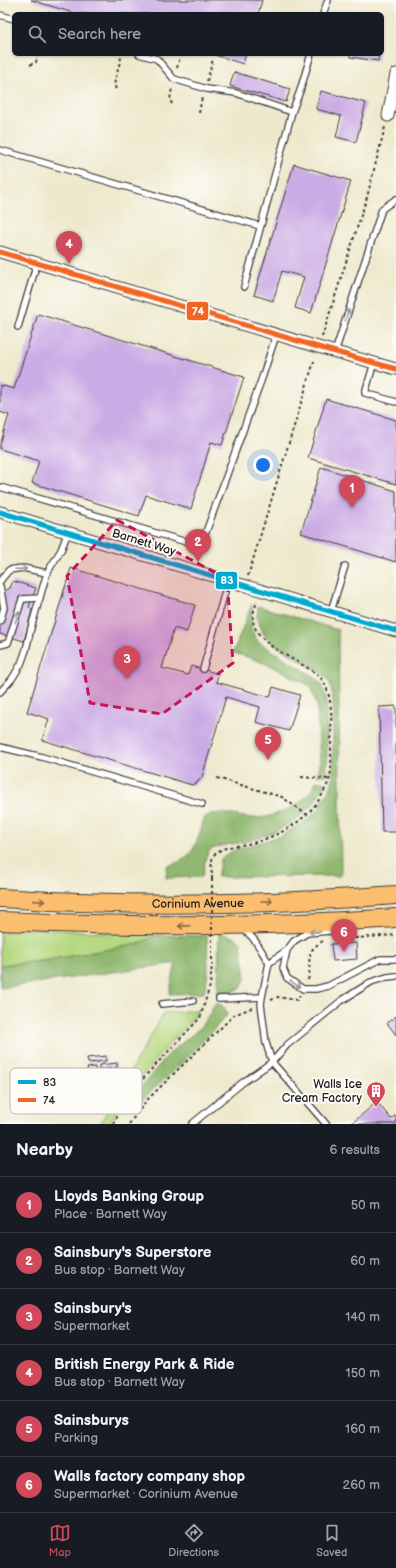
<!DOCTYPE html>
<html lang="en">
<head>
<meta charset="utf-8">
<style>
  :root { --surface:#171b24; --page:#242831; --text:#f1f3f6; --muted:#9ea1a6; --line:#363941; --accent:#d1495b }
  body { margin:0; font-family:"Balsamiq Sans",sans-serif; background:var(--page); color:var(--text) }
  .you { position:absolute; left:263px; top:465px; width:14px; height:14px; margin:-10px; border:3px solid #fff; border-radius:50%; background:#1a73e8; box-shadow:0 0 0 6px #1a73e833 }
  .badge { display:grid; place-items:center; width:26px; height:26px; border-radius:50%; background:var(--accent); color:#fff; font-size:13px; font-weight:700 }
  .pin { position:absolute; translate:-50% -33px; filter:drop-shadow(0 1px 2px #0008) }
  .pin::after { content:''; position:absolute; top:21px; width:14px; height:12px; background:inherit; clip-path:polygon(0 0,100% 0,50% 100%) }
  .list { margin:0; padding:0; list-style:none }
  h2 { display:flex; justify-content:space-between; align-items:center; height:52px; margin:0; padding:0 16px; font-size:17px }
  h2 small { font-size:13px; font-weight:400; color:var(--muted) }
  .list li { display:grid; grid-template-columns:26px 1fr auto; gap:12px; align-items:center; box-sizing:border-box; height:56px; padding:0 16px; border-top:1px solid var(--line) }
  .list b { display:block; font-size:15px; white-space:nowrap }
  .list p { margin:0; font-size:13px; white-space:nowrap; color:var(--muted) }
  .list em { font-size:13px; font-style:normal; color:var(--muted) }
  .icon { flex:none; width:22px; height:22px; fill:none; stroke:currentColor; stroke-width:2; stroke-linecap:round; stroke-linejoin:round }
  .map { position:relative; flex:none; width:396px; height:1124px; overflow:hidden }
  .search { position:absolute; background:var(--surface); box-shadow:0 1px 3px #0004; left:12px; right:12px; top:12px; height:44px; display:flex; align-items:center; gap:10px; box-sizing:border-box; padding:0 14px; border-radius:6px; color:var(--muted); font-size:15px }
  .sheet { height:388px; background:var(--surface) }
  nav { display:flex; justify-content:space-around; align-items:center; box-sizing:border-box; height:56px; border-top:1px solid var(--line); background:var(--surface); font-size:11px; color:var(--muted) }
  nav a { display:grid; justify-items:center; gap:2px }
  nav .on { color:var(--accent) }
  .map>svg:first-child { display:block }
  .green { fill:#b6d881; stroke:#697a4e }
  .forest { fill:#90b86f; stroke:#566a46 }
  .building { fill:#cbabe5 }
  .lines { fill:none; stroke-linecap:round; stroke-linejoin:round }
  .service-casing { stroke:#3c3b37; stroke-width:8 }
  .minor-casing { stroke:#3c3b37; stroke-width:13 }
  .trunk-casing { stroke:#3c3b37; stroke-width:20 }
  .path { stroke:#3c3b37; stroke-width:2; stroke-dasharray:3 3; stroke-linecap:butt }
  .service { stroke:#fff; stroke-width:5.5 }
  .minor { stroke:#fff; stroke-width:11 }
  .trunk { stroke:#fbbd6e; stroke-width:18 }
  .path-bridge { stroke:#3c3b37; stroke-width:2; stroke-dasharray:3 3; stroke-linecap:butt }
  .bus-1-casing { stroke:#fdfcf7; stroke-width:8 }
  .bus-2-casing { stroke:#fdfcf7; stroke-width:8 }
  .bus-1 { stroke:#00a9ce; stroke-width:5 }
  .bus-2 { stroke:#f26522; stroke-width:5 }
  .oneway { stroke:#999 }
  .oneway2 { stroke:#8c6c45 }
  .marked { fill:#c2185b; fill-opacity:0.2; stroke:#c2185b; stroke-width:3; stroke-dasharray:8 5; stroke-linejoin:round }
  .labels { text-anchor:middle; stroke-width:4; stroke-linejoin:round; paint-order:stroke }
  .street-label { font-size:12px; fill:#1c1c1c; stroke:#fdfcf7 }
  .poi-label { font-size:12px; fill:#1c1c1c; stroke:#fdfcf7; text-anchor:end }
  .key { fill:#fdfcf7; stroke:#bab9b5; stroke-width:1 }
  .key-label { font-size:11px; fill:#1c1c1c }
  .line-badge { stroke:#fdfcf7; stroke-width:1.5 }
  .badge-label { font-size:11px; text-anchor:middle; font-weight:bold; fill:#fff }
</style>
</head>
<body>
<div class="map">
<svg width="396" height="1124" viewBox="0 0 396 1124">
  <rect width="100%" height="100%" fill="#fdfcf7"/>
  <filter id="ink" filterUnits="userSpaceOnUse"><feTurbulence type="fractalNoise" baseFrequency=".025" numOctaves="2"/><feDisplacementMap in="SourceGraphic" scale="8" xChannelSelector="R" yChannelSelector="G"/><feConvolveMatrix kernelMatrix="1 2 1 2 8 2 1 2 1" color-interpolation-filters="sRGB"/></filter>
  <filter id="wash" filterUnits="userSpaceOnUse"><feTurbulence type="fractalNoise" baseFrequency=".012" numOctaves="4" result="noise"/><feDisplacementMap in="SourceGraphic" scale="16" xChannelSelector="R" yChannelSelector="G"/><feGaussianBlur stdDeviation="0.9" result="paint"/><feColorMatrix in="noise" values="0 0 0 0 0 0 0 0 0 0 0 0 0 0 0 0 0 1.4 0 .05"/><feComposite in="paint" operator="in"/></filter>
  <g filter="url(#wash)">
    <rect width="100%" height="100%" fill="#eee9cd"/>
    <!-- green -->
    <path class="green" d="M0,927L160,935L151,937L139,944L42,961L0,965Z
      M198,1010C191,1024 179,1032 170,1043C147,1069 126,1094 109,1124H100L164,1013Z"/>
    <!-- forest -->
    <path class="forest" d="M252,604L251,629L258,642L313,676L322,684L326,698L327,714V775L317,776L320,765L317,705L310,686C286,673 260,659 233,653Z
      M258,606L338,630L341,876L217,877L221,859L227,854L238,849L281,836L305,822L319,809L332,784L333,772V700L330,682L323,674L274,644L264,635L257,618Z
      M316,781L326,783L312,805L298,818L277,831L248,841L221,846L211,849L206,856L202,877L166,878L167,866C196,859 196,842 205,817C219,808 238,818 253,818C274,819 310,803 316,781Z
      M219,933L236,938L241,943L245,971V979L241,988L230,992L218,993Z
      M160,935L207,936L208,973L204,993L169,994L176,963L0,988V965L42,961L139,944L151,937Z
      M215,1004C222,1003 225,1008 228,1014L181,1064L142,1100L137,1091L169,1054L200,1028L209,1015Z"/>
    <g id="blocks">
      <!-- building -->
      <path class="building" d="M31,0H262L258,14H77Z
        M212,54H246L243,64Z
        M350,54H379L378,61L350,57Z
        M234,72L290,89L286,102L230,86Z
        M321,91L366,103L356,142L336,137L341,116L316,109Z
        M294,164L351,181L311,313L295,308L304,277L282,271L273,301L254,295Z
        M38,314L244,377L222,445L211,442L191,509L146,495L139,516L32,483L39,461L0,449V445L9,415L0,412V385L14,389Z
        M326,399L396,420V484L308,458Z
        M321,467L396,491V562L301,533Z
        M71,568L195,605L187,632L174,628L162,668L188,675L191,666L219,674L216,682L270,697L273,687L300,695L289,731L256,722L260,707L226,697L202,777L198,782L192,785L42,740L49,719L27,712Z
        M13,581L36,588L29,607L32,610L24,641L0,634V594L10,588Z
        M396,706V832H382L379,707Z
        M356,943L357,959L333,961L331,944Z
        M396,1016V1035L387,1023Z
        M106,1056V1061L88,1063L87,1058Z
        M117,1063V1068L99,1070V1065Z
        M95,1067L98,1093L91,1094L87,1068Z
        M377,1102L391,1119L396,1115V1124H351Z"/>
    </g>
  </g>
  <g filter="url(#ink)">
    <use href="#blocks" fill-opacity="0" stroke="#3c3b37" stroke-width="1"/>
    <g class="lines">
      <!-- service casing -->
      <g class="service-casing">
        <path id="service" d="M323,14L328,0
          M0,15L14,19
          M139,54L157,59L174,79L207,89L236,93L292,112
          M0,150L260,226
          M244,287L292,112L300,91L311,54
          M18,327L37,263
          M335,352L382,209L396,199
          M374,363L365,393L396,402
          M0,487L183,541L195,540L206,532L262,378L276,335
          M0,581L9,570L23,568L47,573
          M0,586L4,608L0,621
          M331,611L345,566
          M0,645L8,643L22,599L40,598
          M203,669L228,581
          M0,692L12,679L21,664L26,650L31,628L47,573L61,550L68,532
          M0,747L42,757L202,804
          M242,930C254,934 262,953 269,963
          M287,950L283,968L287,978L303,989H316L328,986L380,959H396
          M262,997L261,1004L266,1043L272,1062L326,1124
          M219,999L262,997L269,963L287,950L294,941L307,933L342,930
          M162,1004L193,1001
          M192,1124L242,1083L272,1062L287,1045L341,1001L371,982L387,977L396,976"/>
      </g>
      <!-- minor casing -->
      <g class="minor-casing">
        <path id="minor" d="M388,116L396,74
          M0,252L318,347L396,369
          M0,512L396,631"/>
      </g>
      <!-- trunk casing -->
      <g class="trunk-casing">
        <g id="trunk">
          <path id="s1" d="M0,898C132,907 265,905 396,895"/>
          <path d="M0,921C132,927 264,927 396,918"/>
        </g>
      </g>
      <!-- path -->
      <path class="path" d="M50,14V12
        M30,65L36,62L38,54
        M177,68L181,54
        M207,81L213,59
        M116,89L114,85L122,54
        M172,104L170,100L172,88
        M199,113L202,97
        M322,337L367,197L385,127
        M248,576L315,358
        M301,777L329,779
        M217,778L282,797L307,815
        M212,879C212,872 210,861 214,855C222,846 238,846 248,844C278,837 306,822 322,795C325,789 329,783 330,776C332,766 331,756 331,746C331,724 334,699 323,681C318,673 309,669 301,664C284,654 251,639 253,616C253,611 256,606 257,601
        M349,937L356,938L396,935
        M308,980C313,961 302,953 323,941
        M271,1000L278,997L297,1000L300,996
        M113,1124L124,1105L146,1075L200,1018L210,986L212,964
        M129,1124L147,1100L234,1015L254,1007"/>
      <!-- service -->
      <use href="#service" class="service"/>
      <!-- minor -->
      <use href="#minor" class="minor"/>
      <!-- trunk -->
      <use href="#trunk" class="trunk"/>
      <!-- path-bridge -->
      <path class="path-bridge" d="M212,879V964"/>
      <!-- bus-1 casing -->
      <g class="bus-1-casing">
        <path id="bus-1" d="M0,512L396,631"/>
      </g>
      <!-- bus-2 casing -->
      <g class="bus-2-casing">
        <path id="bus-2" d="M0,252L318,347L396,369"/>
      </g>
      <!-- bus-1 -->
      <use href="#bus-1" class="bus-1"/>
      <!-- bus-2 -->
      <use href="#bus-2" class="bus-2"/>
    </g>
    <!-- one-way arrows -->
    <defs><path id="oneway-shaft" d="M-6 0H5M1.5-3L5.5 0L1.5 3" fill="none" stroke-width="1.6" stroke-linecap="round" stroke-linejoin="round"/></defs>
    <g class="oneway">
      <use href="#oneway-shaft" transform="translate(347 315) rotate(-72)"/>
      <use href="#oneway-shaft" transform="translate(21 569) rotate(-2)"/>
      <use href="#oneway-shaft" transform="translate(17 617) rotate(-72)"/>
      <use href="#oneway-shaft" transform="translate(315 932) rotate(176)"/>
      <use href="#oneway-shaft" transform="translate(295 984) rotate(35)"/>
    </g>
    <g class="oneway2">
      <use href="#oneway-shaft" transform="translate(39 901) rotate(4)"/>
      <use href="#oneway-shaft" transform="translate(267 901) rotate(-2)"/>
      <use href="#oneway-shaft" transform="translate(184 926) rotate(179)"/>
    </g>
  </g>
  <!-- marked area -->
  <path class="marked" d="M117,520L227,579L233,663L162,714L90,703L67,576Z"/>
  <!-- icons -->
  <defs>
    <g id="building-pin" transform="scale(1)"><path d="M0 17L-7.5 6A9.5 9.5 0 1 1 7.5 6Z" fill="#d1495b" stroke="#fdfcf7"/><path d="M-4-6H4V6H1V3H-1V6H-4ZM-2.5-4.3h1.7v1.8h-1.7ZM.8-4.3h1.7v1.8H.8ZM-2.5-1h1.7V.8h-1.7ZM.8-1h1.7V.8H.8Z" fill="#fff"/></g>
  </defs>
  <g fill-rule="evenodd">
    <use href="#building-pin" x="376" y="1091"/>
  </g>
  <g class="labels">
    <!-- street labels -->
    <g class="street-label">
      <text transform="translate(144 542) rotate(17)" y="4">Barnett Way</text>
      <text dy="4" stroke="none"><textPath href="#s1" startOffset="198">Corinium Avenue</textPath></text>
    </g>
    <!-- poi labels -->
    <g class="poi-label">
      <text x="362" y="1088">Walls Ice<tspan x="362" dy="14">Cream Factory</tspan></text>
    </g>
  </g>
  <!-- legend -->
  <rect x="10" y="1068" width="132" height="46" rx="6" class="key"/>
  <rect x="18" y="1080" width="18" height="4" fill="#00a9ce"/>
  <rect x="18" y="1098" width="18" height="4" fill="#f26522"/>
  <g class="key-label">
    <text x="43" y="1086">83</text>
    <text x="43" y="1104">74</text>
  </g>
  <g class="line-badge">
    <rect x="186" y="301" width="23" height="20" rx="4" fill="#f26522"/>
    <rect x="215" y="571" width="23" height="19" rx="4" fill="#00a9ce"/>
  </g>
  <g class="badge-label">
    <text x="198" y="315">74</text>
    <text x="227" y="584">83</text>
  </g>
</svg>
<div class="you"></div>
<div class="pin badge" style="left:352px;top:508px">1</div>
<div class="pin badge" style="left:198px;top:562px">2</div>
<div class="pin badge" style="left:127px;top:679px">3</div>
<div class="pin badge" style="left:69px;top:264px">4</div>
<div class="pin badge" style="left:268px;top:760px">5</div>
<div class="pin badge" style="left:344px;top:952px">6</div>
<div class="search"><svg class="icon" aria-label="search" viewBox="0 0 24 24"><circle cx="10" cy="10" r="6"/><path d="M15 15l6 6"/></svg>Search here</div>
</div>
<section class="sheet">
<h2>Nearby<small>6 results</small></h2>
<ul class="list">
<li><span class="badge">1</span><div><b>Lloyds Banking Group</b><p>Place · Barnett Way</p></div><em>50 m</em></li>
<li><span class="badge">2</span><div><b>Sainsbury's Superstore</b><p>Bus stop · Barnett Way</p></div><em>60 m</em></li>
<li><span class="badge">3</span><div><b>Sainsbury's</b><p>Supermarket</p></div><em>140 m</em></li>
<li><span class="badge">4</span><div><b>British Energy Park &amp; Ride</b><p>Bus stop · Barnett Way</p></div><em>150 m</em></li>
<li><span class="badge">5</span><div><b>Sainsburys</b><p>Parking</p></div><em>160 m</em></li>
<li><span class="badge">6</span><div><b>Walls factory company shop</b><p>Supermarket · Corinium Avenue</p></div><em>260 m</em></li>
</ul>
</section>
<nav>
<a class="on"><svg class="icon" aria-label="map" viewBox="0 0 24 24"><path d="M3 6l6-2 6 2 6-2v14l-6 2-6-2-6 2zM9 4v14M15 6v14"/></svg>Map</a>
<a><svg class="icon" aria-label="directions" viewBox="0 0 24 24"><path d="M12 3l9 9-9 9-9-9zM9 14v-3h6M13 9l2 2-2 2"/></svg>Directions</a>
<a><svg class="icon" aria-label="saved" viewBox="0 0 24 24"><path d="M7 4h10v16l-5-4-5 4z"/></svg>Saved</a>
</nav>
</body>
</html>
